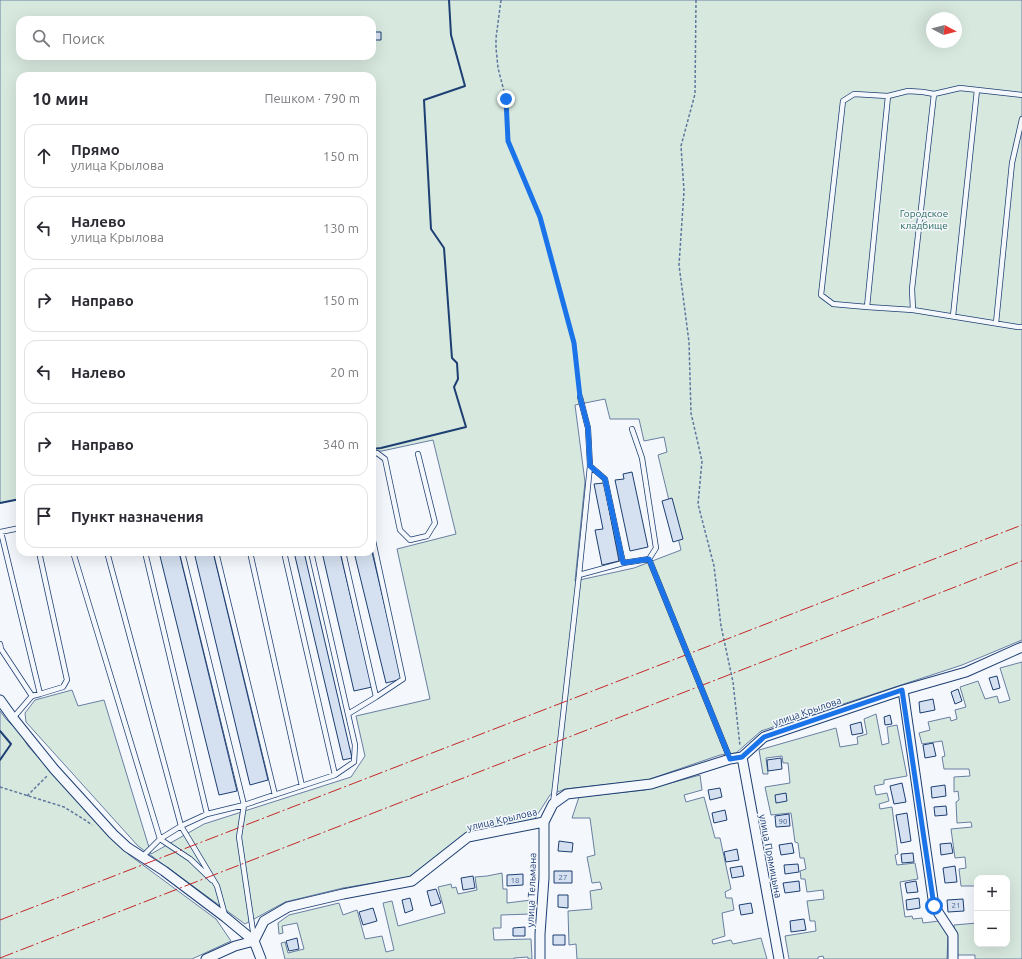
<!DOCTYPE html>
<html lang="ru">
<head>
<meta charset="utf-8">
<style>
  :root { --surface:#fff; --page:#f7f7f7; --text:#2b2b33; --muted:#7c7c81; --line:#e1e1e2 }
  body { margin:0; font-family:Ubuntu,sans-serif; background:var(--page); color:var(--text) }
  .controls { position:absolute; right:12px; bottom:12px; display:grid; overflow:hidden; border-radius:8px; box-shadow:0 4px 16px #0002 }
  .controls button { width:36px; height:36px; display:grid; place-items:center; padding:0; border:0; border-bottom:1px solid var(--line); background:var(--surface); color:var(--text); font:20px sans-serif }
  .compass { position:absolute; left:926px; top:12px; width:36px; height:36px; border-radius:50%; background:var(--surface); box-shadow:0 4px 16px #0002; rotate:97deg }
  .stop { position:absolute; width:12px; height:12px; margin:-9px; border:3px solid #1a73e8; border-radius:50%; background:#fff }
  .stop.end { background:#1a73e8; border-color:#fff; box-shadow:0 1px 4px #0008 }
  .list { margin:0; padding:0; list-style:none }
  h2 { display:flex; justify-content:space-between; align-items:center; height:52px; margin:0; padding:0 16px; font-size:17px }
  h2 small { font-size:13px; font-weight:400; color:var(--muted) }
  .list li { display:grid; grid-template-columns:26px 1fr auto; gap:12px; align-items:center; box-sizing:border-box; height:64px; margin:0 8px 8px; padding:0 8px; border:1px solid var(--line); border-radius:12px }
  .list b { display:block; font-size:15px; white-space:nowrap }
  .list p { margin:0; font-size:13px; white-space:nowrap; color:var(--muted) }
  .list em { font-size:13px; font-style:normal; color:var(--muted) }
  .icon { flex:none; width:22px; height:22px; fill:none; stroke:currentColor; stroke-width:2; stroke-linecap:round; stroke-linejoin:round }
  .map { position:relative; flex:none; width:1022px; height:959px; overflow:hidden }
  .search { position:absolute; background:var(--surface); box-shadow:0 4px 16px #0002; left:16px; top:16px; width:360px; height:44px; display:flex; align-items:center; gap:10px; box-sizing:border-box; padding:0 14px; border-radius:12px; color:var(--muted); font-size:15px }
  .panel { position:absolute; background:var(--surface); box-shadow:0 4px 16px #0002; left:16px; top:72px; width:360px; height:484px; border-radius:12px }
  .map>svg:first-child { display:block }
  .green { fill:#d7e8df; stroke:#687fa3; fill-rule:evenodd }
  .building { fill:#d5e0f0; stroke:#1d3f73 }
  .lines { fill:none; stroke-linecap:round; stroke-linejoin:round }
  .service-casing { stroke:#1d3f73; stroke-width:6 }
  .minor-casing { stroke:#1d3f73; stroke-width:11 }
  .path { stroke:#5e769c; stroke-width:1.5; stroke-dasharray:3 2; stroke-linecap:butt }
  .service { stroke:#f4f7fb; stroke-width:4.5 }
  .minor { stroke:#f4f7fb; stroke-width:9 }
  .wall { stroke:#1d3f73; stroke-width:2 }
  .power { stroke:#c62828; stroke-width:1; stroke-dasharray:14 3 2 3; stroke-linecap:butt }
  .route { stroke:#1a73e8; stroke-width:5 }
  .labels { text-anchor:middle; stroke-width:3; stroke-linejoin:round; paint-order:stroke }
  .number-label { font-size:8px; fill:#4b6792 }
  .park-label { font-size:10px; fill:#2c6c60; stroke:#f4f7fb }
  .street-label { font-size:10px; fill:#1d3f73; stroke:#f4f7fb }
</style>
</head>
<body>
<div class="map">
<svg width="1022" height="959" viewBox="0 0 1022 959">
  <rect width="100%" height="100%" fill="#f4f7fb"/>
  <!-- green -->
  <path class="green" d="M0,0H1022V640L962,665L761,731L736,753L720,755L647,780L565,789L550,795L534,820L465,835L409,877L343,888L285,902L245,924L138,846L26,722L25,713L35,700L72,690L78,706L104,700L151,854L204,824L351,777L365,756L356,716L430,699L397,549L456,534L433,440L382,451H377L372,452V76H20V499L0,503ZM932,18H956V42H932ZM20,20H372V56H20ZM605,399L610,419H639L644,441L664,437L667,452L658,455L681,550L634,568L575,581L585,482L575,405Z
    M1022,662V959H975V955H956L954,925L977,923V944H1007V878H977V886H961L959,869L966,868L965,857L955,858L951,829L972,827L971,822L957,823L956,802L959,800L958,791L954,792V777L970,776L969,769H944L942,757L945,756L942,741L922,744L919,733L930,730L928,722L950,717L951,721L957,719L955,710L966,707L960,687L978,681L985,699L997,696L999,703L1010,700L1000,668Z
    M0,711L6,719L20,733L28,746L94,820L128,854L216,919L231,941L192,959H0Z
    M876,714L882,745L889,743L887,727L897,725L907,776L884,780V784L874,786L876,795L887,793L889,801L879,804L880,809L892,807L898,854L895,855L897,865L915,863L918,879L900,882L905,917L912,916L913,919L922,918L923,923L939,921L948,935L947,959H824L823,956L818,957V959H789L785,936L816,931L815,921H810L807,901L824,899L823,890L807,892L805,879H801L800,871L806,869L804,858H800L798,843L795,842L791,813L771,815L765,787L790,783L788,763H783L782,756L766,758L768,774H763L759,750L836,728L840,747L858,744L857,737L867,734L864,719Z
    M700,775L702,790L684,795L686,802L704,797L715,838H720L731,889L725,892L726,898H732L734,910L722,913L725,936L712,940L713,944L731,940L733,944L761,938L767,959H577L576,944L569,945L568,911L592,909L590,891L602,889L600,882L592,883L587,857L595,855L590,818H572L579,797L645,790Z
    M502,873L503,889H507V903L531,900V914L501,915V928H493L494,940L531,939L532,959H528V957L514,958V959H285L281,943L285,942L288,953L304,949L297,923L282,926L283,933L279,934L278,923L289,915L339,903L343,915L357,910L365,939L382,936L386,952L394,950L383,903L392,901L398,926L445,913L438,887L451,884L452,888L456,887L458,894L477,890L475,877L487,876Z"/>
  <!-- building -->
  <path class="building" d="M372,32H381V40H372Z
    M632,472L648,547L630,551L615,480L624,479L623,474Z
    M604,483L619,561L602,565L595,530L603,529L594,484Z
    M672,498L683,539L673,542L662,501Z
    M159,552H179L237,791L219,795Z
    M194,552H213L268,780L250,785Z
    M294,552H304L352,758L343,760Z
    M322,552H340L372,687L354,691Z
    M354,552H372L402,679L386,683Z
    M997,676L1000,688L993,690L989,678Z
    M958,689L962,701L955,704L951,692Z
    M933,699L935,710L920,713L919,702Z
    M890,715L892,724L885,725L884,717Z
    M861,722L863,733L852,735L850,725Z
    M933,743L936,756L925,758L923,745Z
    M781,758L782,769L768,771L767,760Z
    M902,783L906,802L894,804L890,786Z
    M945,785L946,796L932,798L931,787Z
    M720,788L722,797L710,800L708,790Z
    M786,793L787,801L776,803L775,795Z
    M946,806L947,815L935,816L934,807Z
    M725,810L727,820L714,823L712,813Z
    M907,813L911,841L901,843L896,815Z
    M789,814L790,826L776,827L775,816Z
    M559,841L573,843L572,852L558,851Z
    M792,843L794,853L781,855L779,845Z
    M951,843L953,853L941,855L940,844Z
    M737,849L739,860L726,862L724,852Z
    M913,853L914,862L902,863L901,854Z
    M798,864L799,872L785,874L784,865Z
    M742,866L744,876L732,878L730,868Z
    M955,866L957,882L945,883L943,868Z
    M554,871H572V883H554Z
    M523,874V885L507,886V875Z
    M473,876L475,888L463,890L461,878Z
    M799,881L800,891L785,893L783,883Z
    M916,881L918,892L907,893L905,883Z
    M436,889L441,903L431,906L427,891Z
    M558,895H568V908L558,907Z
    M410,898L413,910L405,913L402,900Z
    M919,898L920,908L907,910L906,900Z
    M963,899L964,911L948,912L947,900Z
    M751,903L753,913L741,915L739,905Z
    M373,908L377,921L363,925L359,912Z
    M804,919L806,930L791,932L790,921Z
    M525,927V936H513V928Z
    M553,935H565V945H553Z
    M297,938L299,949L289,951L286,941Z"/>
  <g class="lines">
    <!-- service casing -->
    <g class="service-casing">
      <path id="service" d="M1022,95L960,88L934,94L923,92L908,91L888,96L854,94L843,101L821,295L833,304L867,307L913,310L1018,327H1022
        M867,307L888,96
        M913,310L912,289L934,94
        M953,316L977,90
        M996,323L1012,163L1022,119
        M372,454L377,453L385,459L400,530L410,540L427,536L435,523L418,454
        M590,466L605,479L623,563
        M0,532L20,528
        M1,532L40,694
        M372,536L403,679L376,697
        M73,552L160,839L190,859L212,880
        M107,552L181,826L217,886L225,915
        M145,552L207,814
        M216,552L275,795
        M250,552L302,786
        M284,552L335,775
        M343,552L376,697L348,714
        M649,559L730,759
        M579,575L623,563L649,559L656,548L642,458L632,429
        M0,644L1,649L32,696
        M13,718L32,696L40,694L63,687L67,680L39,552
        M553,804L579,575L590,466L588,428L580,397
        M142,857L160,839L181,826L207,814L244,805L182,552
        M254,938L239,837L244,805L335,775L354,762L355,745L311,552"/>
    </g>
    <!-- minor casing -->
    <g class="minor-casing">
      <path id="minor" d="M903,690L966,672L1022,647
        M0,700L13,718L54,769L113,834L127,847L164,871L225,917L254,941L261,959
        M742,757L779,959
        M206,959L235,946L254,941L264,921L288,907L343,894L412,881L468,837L544,822L553,804L567,794L651,784L730,759L742,757L764,737L903,690L934,906L953,935V959
        M540,959V934L544,878V822"/>
    </g>
    <!-- path -->
    <path class="path" d="M501,0L496,38V48L498,68L506,99L508,141L540,217L574,343L579,391
      M696,0L695,94L681,146L684,191L679,265L689,342L691,413L702,461L698,504L714,566L721,626L733,682L740,746
      M0,787L64,807L85,820L92,825
      M27,796L47,776"/>
    <!-- service -->
    <use href="#service" class="service"/>
    <!-- minor -->
    <use href="#minor" class="minor"/>
    <!-- wall -->
    <path class="wall" d="M372,449L381,448L466,427L454,387L458,379L457,363L452,358L444,248L431,229L424,100L465,86L451,35L449,0
      M0,503L20,499
      M0,731L11,744L0,760"/>
    <!-- power -->
    <path class="power" d="M0,920L1022,525
      M0,958L1022,561"/>
  </g>
  <g class="lines">
    <!-- route -->
    <path class="route" d="M506,99L508,141L540,217L574,343L580,397L588,428L590,466L605,479L623,563L649,559L730,759L742,757L764,737L902,690L934,906"/>
  </g>
  <g class="labels">
    <!-- number labels -->
    <g class="number-label">
      <text x="783" y="824">90</text>
      <text x="563" y="880">27</text>
      <text x="515" y="883">18</text>
      <text x="956" y="908">21</text>
    </g>
    <!-- park labels -->
    <g class="park-label">
      <text x="924" y="217">Городское<tspan x="924" dy="12">кладбище</tspan></text>
    </g>
    <!-- street labels -->
    <g class="street-label">
      <text transform="translate(807 711) rotate(-19)" y="4">улица Крылова</text>
      <text transform="translate(502 819) rotate(-13)" y="4">улица Крылова</text>
      <text transform="translate(771 856) rotate(79)" y="4">улица Прямицына</text>
      <text transform="translate(531 890) rotate(-88)" y="4">улица Тельмана</text>
    </g>
  </g>
</svg>
<div class="controls">
<button>+</button>
<button>−</button>
</div>
<svg class="compass" viewBox="-18 -18 36 36"><path d="M0-13l5 13h-10z" fill="#e53935"/><path d="M0 13l5-13h-10z" fill="#7c7c81"/></svg>
<div class="stop" style="left:934px;top:906px"></div>
<div class="stop end" style="left:506px;top:99px"></div>
<div class="search"><svg class="icon" aria-label="search" viewBox="0 0 24 24"><circle cx="10" cy="10" r="6"/><path d="M15 15l6 6"/></svg>Поиск</div>
<section class="panel">
<h2>10 мин<small>Пешком · 790 m</small></h2>
<ul class="list">
<li><svg class="icon" aria-label="ahead" viewBox="0 0 24 24"><path d="M12 20V5M6 11l6-6 6 6"/></svg><div><b>Прямо</b><p>улица Крылова</p></div><em>150 m</em></li>
<li><svg class="icon" aria-label="left" viewBox="0 0 24 24"><path d="M17 20v-9H6M10 6l-5 5 5 5"/></svg><div><b>Налево</b><p>улица Крылова</p></div><em>130 m</em></li>
<li><svg class="icon" aria-label="right" viewBox="0 0 24 24"><path d="M7 20v-9h11M14 6l5 5-5 5"/></svg><div><b>Направо</b></div><em>150 m</em></li>
<li><svg class="icon" aria-label="left" viewBox="0 0 24 24"><path d="M17 20v-9H6M10 6l-5 5 5 5"/></svg><div><b>Налево</b></div><em>20 m</em></li>
<li><svg class="icon" aria-label="right" viewBox="0 0 24 24"><path d="M7 20v-9h11M14 6l5 5-5 5"/></svg><div><b>Направо</b></div><em>340 m</em></li>
<li><svg class="icon" aria-label="arrive" viewBox="0 0 24 24"><path d="M6 21V4h12l-3 4 3 4H6"/></svg><div><b>Пункт назначения</b></div></li>
</ul>
</section>
</div>
</body>
</html>
